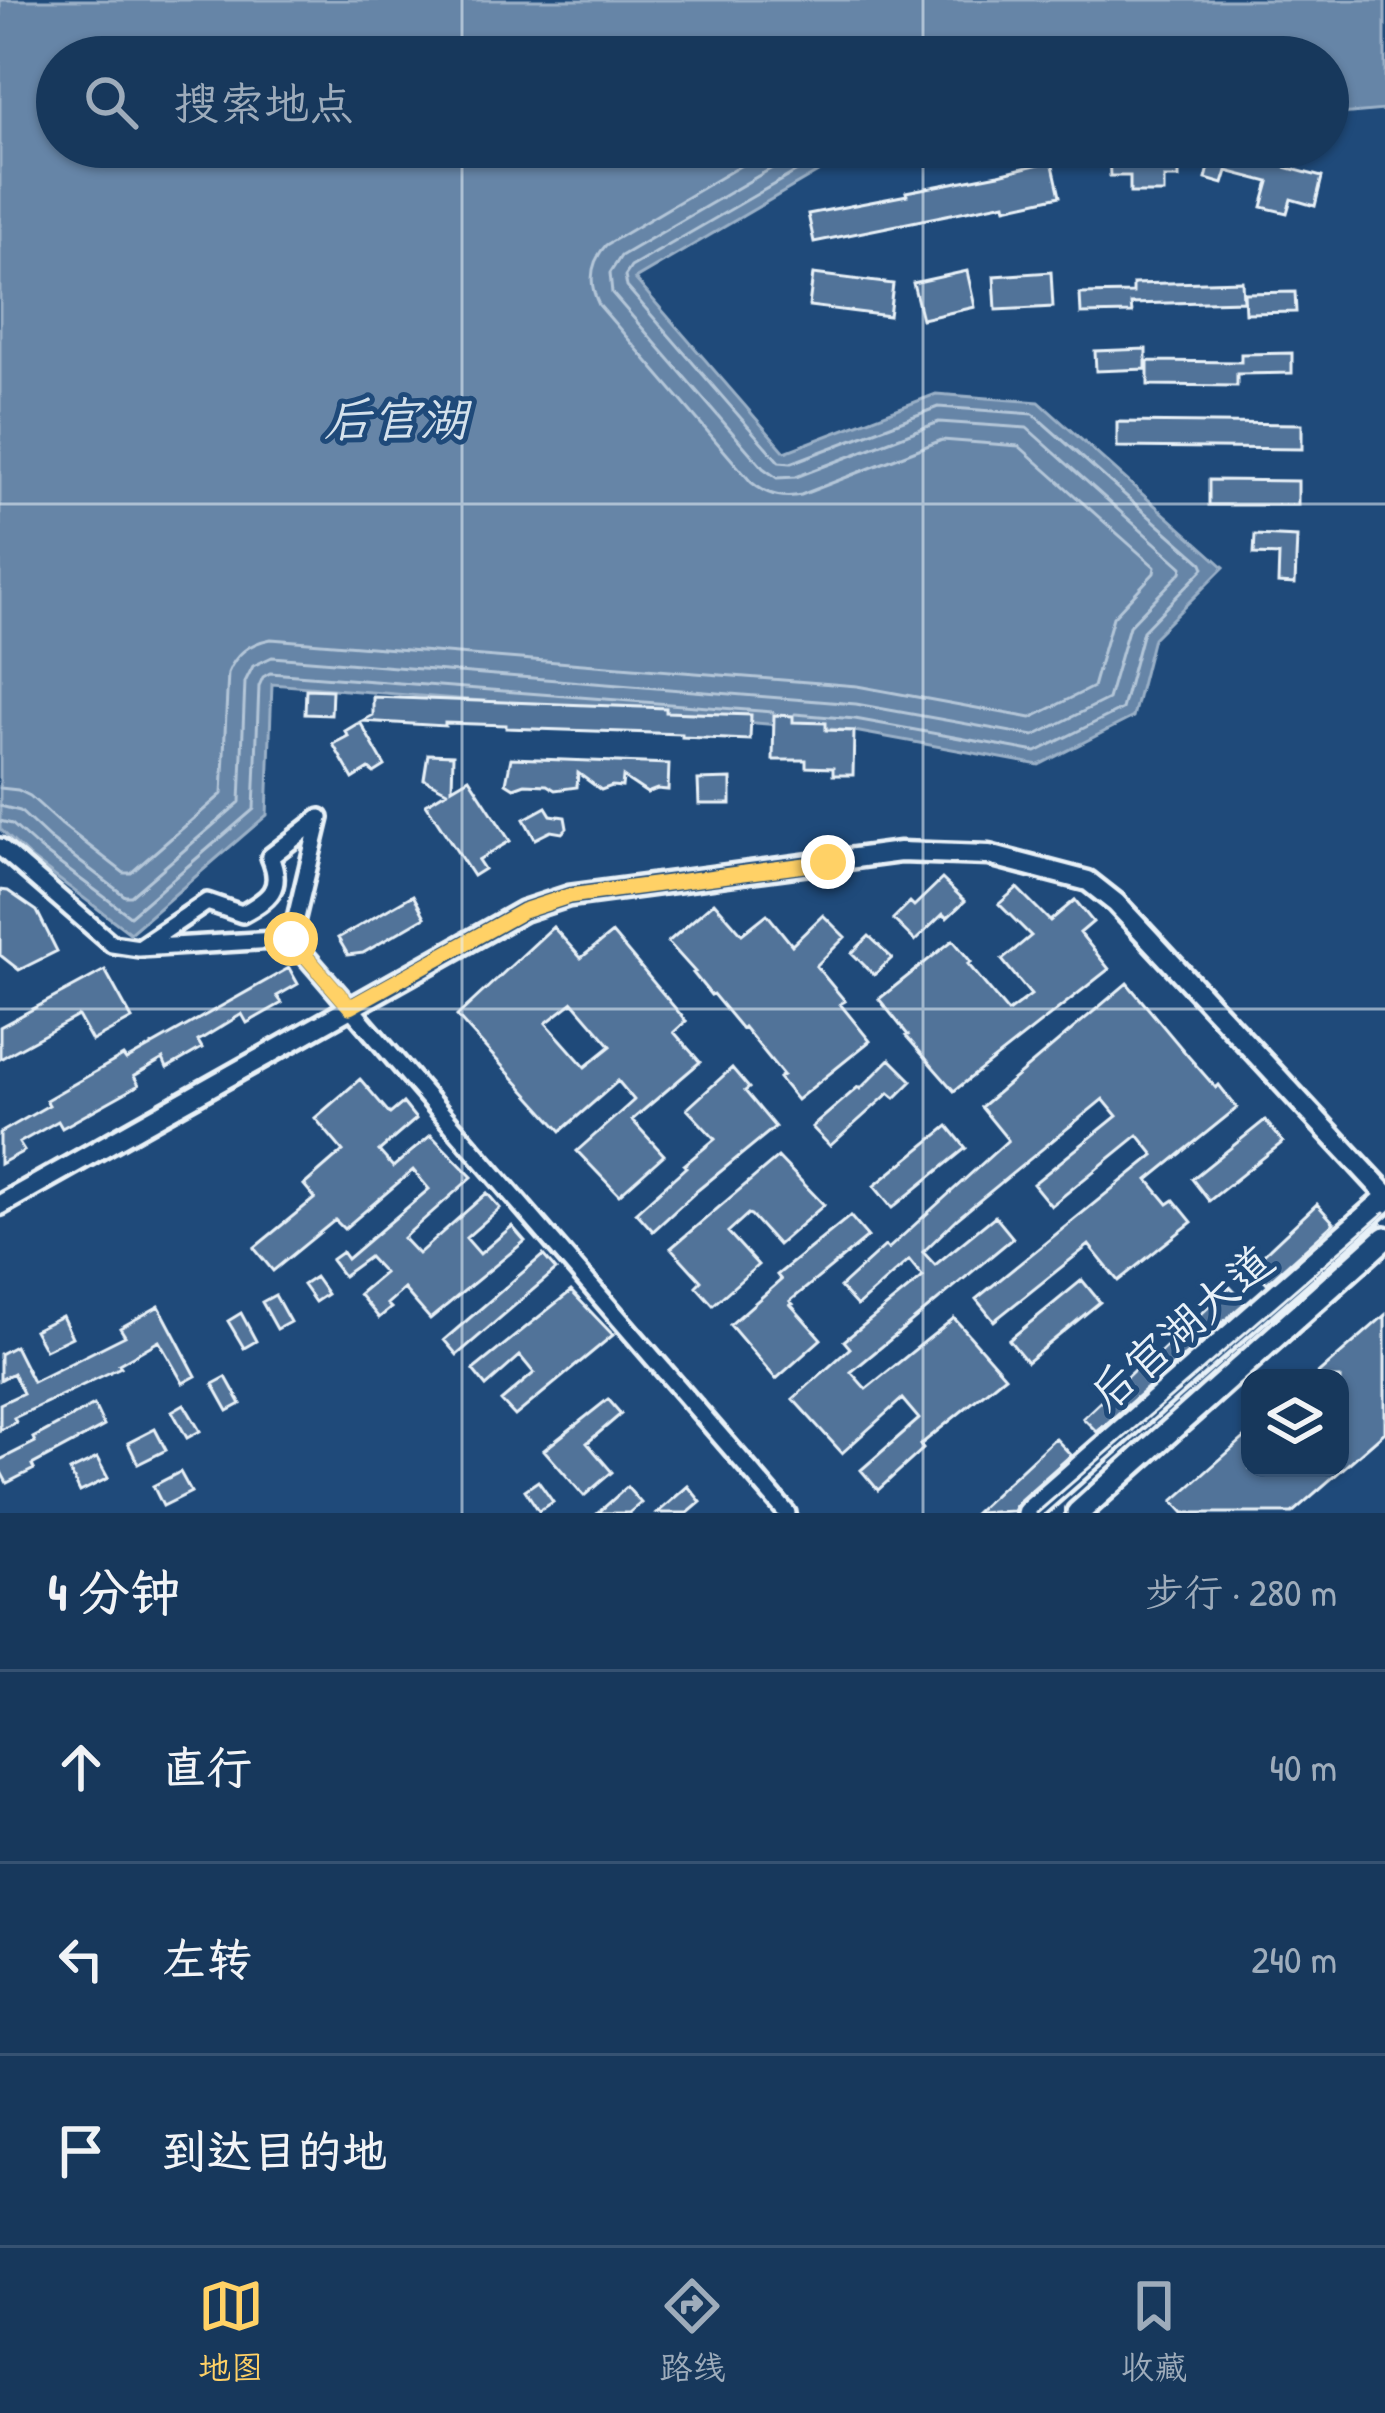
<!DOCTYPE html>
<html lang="zh">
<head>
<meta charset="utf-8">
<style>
  :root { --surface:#17385c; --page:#244365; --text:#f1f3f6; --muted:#9eacbb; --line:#365272; --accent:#ffd166 }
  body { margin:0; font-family:"Patrick Hand","LXGW WenKai TC",sans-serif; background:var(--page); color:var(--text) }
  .controls { position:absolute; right:36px; bottom:36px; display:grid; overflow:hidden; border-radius:24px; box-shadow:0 3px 9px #0004 }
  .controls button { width:108px; height:108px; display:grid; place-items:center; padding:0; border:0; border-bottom:3px solid var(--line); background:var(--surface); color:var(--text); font:60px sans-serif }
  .stop { position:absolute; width:36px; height:36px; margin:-27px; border:9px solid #ffd166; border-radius:50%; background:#fff }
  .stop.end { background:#ffd166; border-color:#fff; box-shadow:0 3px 12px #0008 }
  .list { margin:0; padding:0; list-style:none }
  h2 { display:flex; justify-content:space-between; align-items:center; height:156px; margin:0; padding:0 48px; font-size:51px }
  h2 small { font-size:39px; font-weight:400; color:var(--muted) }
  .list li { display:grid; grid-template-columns:78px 1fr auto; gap:36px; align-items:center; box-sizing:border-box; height:192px; padding:0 48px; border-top:3px solid var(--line) }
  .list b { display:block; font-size:45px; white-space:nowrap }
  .list em { font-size:39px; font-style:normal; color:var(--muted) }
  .icon { flex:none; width:66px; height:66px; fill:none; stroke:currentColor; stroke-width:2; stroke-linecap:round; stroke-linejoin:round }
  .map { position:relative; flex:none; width:1385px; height:1513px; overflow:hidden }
  .search { position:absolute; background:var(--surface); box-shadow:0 3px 9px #0004; left:36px; right:36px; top:36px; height:132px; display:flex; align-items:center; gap:30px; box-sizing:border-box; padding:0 42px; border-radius:66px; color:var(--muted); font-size:45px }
  .sheet { height:732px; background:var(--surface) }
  nav { display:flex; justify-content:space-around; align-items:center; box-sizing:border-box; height:168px; border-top:3px solid var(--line); background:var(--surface); font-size:33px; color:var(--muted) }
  nav a { display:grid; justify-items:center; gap:6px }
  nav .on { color:var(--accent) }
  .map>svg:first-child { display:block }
  .water { fill:#6685a7; stroke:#9ab0c7; stroke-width:3 }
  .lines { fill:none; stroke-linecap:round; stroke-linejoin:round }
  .shore { stroke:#b4c6d8; stroke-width:3 }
  .building { fill:#517399; stroke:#e8f1f8; stroke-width:3; fill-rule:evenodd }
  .minor-casing { stroke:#e8f1f8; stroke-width:24 }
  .tertiary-casing { stroke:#e8f1f8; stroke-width:27 }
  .secondary-casing { stroke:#e8f1f8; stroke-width:30 }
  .minor { stroke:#1f4a7a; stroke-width:15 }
  .tertiary { stroke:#1f4a7a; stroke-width:18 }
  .secondary { stroke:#1f4a7a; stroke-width:21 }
  .tram { stroke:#e8f1f8; stroke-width:3 }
  .route { stroke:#ffd166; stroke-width:15 }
  .grid { fill:none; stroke:#e8f1f8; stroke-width:3; stroke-opacity:0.55 }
  .labels { text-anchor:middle; stroke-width:10; stroke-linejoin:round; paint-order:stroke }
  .street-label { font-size:45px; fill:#e8f1f8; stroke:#1f4a7a }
  .water-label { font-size:48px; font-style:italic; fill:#d4e1ec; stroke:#1f4a7a }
</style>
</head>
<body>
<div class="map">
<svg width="1385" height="1513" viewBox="0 0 1385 1513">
  <rect width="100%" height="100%" fill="#1f4a7a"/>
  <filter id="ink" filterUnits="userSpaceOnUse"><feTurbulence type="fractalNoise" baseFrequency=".00833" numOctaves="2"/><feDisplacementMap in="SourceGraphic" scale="24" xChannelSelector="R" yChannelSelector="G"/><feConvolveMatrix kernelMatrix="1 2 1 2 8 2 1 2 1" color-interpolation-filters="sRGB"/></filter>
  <g filter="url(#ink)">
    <!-- water -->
    <path class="water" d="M0,0H1385V110L1328,115V57H57V147H996L835,162L635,279L785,452L936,394L1039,402L1224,567L1153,638L1133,717L1039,765L854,731L272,684L267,815L130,933L32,859L0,829Z"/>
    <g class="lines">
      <!-- shore -->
      <path class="shore" d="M795,714L855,719L1036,752L1122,709L1143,631L1204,568L1202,563L1033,414L938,407L791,463L779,462L627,287L625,276L631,267L830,152L870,147
        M0,788L18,790L30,796L61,824L124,873H131L222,794L228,673C236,653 250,643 271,639L857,686L1031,718L1093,687L1113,617L1154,573L1155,567L1019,446L942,440L801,495C782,499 766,495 751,482L599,305C588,283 590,263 606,245L772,147
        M0,806L20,811L49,838L125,896H131L240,802L245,682L253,666L272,657L856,704L1034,736L1108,699L1129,626L1181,572L1182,567L1027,428L939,422L796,477L777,478L763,468L612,293L610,273L621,256L808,147
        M0,821L12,824L40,849L130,916L254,809L259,686L263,677L270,673L773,712"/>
    </g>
    <!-- building -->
    <path class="building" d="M1214,148L1322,177L1315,206L1291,199L1287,213L1262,207L1269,182L1227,171L1223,184L1206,179Z
      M1179,154V178H1164V193H1130V176H1110L1109,155Z
      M1052,161L1060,196L1006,208L1005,203L814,242L808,214L907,195L906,192L999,174Z
      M967,271L975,307L922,319L913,283Z
      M1051,272L1053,307L996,310L994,276Z
      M813,274L893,284L889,316L809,306Z
      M1242,281L1243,301L1131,304L1132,313L1081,314L1080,294L1133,293V284Z
      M1295,292L1296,312L1245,313L1244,293Z
      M1146,349V369L1096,371L1095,351Z
      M1292,353V373L1237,374V386L1148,385V361L1241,362V354Z
      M1117,422L1302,424V449L1117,447Z
      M1209,480L1298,481V505H1209Z
      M1255,535L1297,537L1295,584L1278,583L1279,555L1254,554Z
      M306,689L332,690L331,715L305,714Z
      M373,697L666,708V712L751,715L750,740L682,737V734L506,728V725L445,723V726L362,721L373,715Z
      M774,715L793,716V722L826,723V730L854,731L853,775H833V768L806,767V760H773Z
      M360,722L385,766L374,773L369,769L353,779L333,744L348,736L345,731Z
      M428,754L453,755L452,788L469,778L510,841L478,860L484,869L473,876L426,804L447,791L424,779Z
      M511,758L669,764L668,790L657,789L647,793L623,777L622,787L612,786L601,790L578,773L577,787L555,790L547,785L525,784L514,788L506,783Z
      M731,779V804H699L698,780Z
      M546,807L551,815L565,817L567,828L562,833L551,831L535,839L524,819Z
      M942,879L965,901L947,918L943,914L915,941L893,919L910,902L914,906Z
      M1017,888L1050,921L1075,900L1093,922L1080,933L1109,969L954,1091L906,1036L908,1035L879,999L953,940L971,962L968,964L1008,1012L1031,995L1002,960L1031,936L999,904Z
      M0,890L8,891L37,911L57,951L19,970L0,955Z
      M413,895L425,917L363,953L348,955L338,938Z
      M714,902L742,934L767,914L792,945L823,915L845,937L816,966L845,1001L840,1004L870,1041L797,1100L779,1078L783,1075L744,1027L742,1029L713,994L711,995L693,973L695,972L668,942Z
      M553,927L581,958L612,933L686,1021L674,1032L700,1062L632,1120L664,1155L619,1195L577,1151L634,1100L618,1081L561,1131L457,1016ZM573,1002L611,1046L585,1067L546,1023Z
      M869,936L892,958L874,975L852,953Z
      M289,968L298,984L277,996L282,1003L247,1023L242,1014L198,1041L202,1048L167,1068L163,1059L134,1076L139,1085L62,1128L58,1121L19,1143L24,1151L0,1164V1133L49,1105L46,1100L123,1056L126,1060Z
      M105,970L132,1019L92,1041L78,1016L0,1059V1027Z
      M1127,983L1188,1056L1216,1088L1219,1085L1237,1108L1148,1180L1168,1204L1174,1200L1192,1222L1118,1281L1089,1245L994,1321L976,1299L1154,1155L1138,1135L1051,1206L1033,1184L1117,1116L1103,1099L958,1218L923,1252L935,1265L995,1216L1013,1238L851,1372L866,1389L954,1318L1005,1376L920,1445L923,1449L878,1490L861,1470L919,1419L902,1399L842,1453L793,1399L850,1348L844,1341L923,1277L909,1260L857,1306L840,1287L885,1246L888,1249L1008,1140L981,1107Z
      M890,1059L912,1081L895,1098L889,1093L830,1146L812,1127L858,1087L860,1089Z
      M732,1068L749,1088L745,1091L775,1127L698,1190L653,1231L636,1212L686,1167L684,1165L715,1139L687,1109Z
      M360,1079L390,1114L403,1103L416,1119L379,1151L393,1167L431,1135L472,1177L403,1238L418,1254L487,1193L500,1208L466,1238L480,1254L512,1226L525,1241L430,1319L404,1289L387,1304L391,1308L379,1318L359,1294L384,1273L369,1257L343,1276L331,1260L342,1252L347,1259L429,1189L413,1170L344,1229L335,1220L273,1271L254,1248L315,1198L304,1185L343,1151L315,1118Z
      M1265,1120L1283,1142L1209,1201L1192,1179Z
      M948,1126L966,1148L892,1208L874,1186Z
      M778,1157L824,1205L778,1245L751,1215L748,1214L728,1232L758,1265L713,1305L696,1286L701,1281L671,1248Z
      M1317,1204L1334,1223L1267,1283L1251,1266Z
      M850,1216L868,1237L790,1301L793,1304L791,1305L821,1339L776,1379L730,1325L781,1280L777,1275Z
      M543,1255L556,1270L457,1355L444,1340Z
      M315,1277L327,1294L315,1302L303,1285Z
      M1082,1280L1100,1302L1027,1362L1009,1340Z
      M1230,1287L1245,1303L1097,1432L1083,1418L1149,1356L1152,1360Z
      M571,1291L613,1335L515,1416L501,1401L534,1373L520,1356L486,1386L473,1370Z
      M275,1295L290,1322L277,1329L262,1302Z
      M159,1306L196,1376L183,1383L159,1341L119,1364L121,1367L14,1418L16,1422L0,1430V1404L23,1393L13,1373L0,1380V1354L15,1346L33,1382L125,1336L120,1328Z
      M241,1313L256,1341L244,1348L228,1321Z
      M1385,1315V1432L1292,1513H1184L1173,1501L1250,1433V1468H1340V1378H1313Z
      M62,1316L72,1337L45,1350L34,1330Z
      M226,1377L241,1404L228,1411L213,1384Z
      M608,1399L621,1414L587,1443L612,1472L584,1496L544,1450Z
      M184,1404L200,1431L187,1438L172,1411Z
      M94,1405L104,1426L32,1465L34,1469L7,1483L0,1470V1460L35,1442L33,1438Z
      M155,1429L166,1450L138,1464L128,1443Z
      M1055,1438L1071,1455L1018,1502L1013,1511L975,1513Z
      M97,1458L108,1478L80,1492L70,1471Z
      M180,1472L191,1492L163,1506L153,1486Z
      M538,1481L553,1502L539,1511L525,1490Z
      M688,1486L701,1502L688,1513H657Z
      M627,1487L641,1503L629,1513H598Z"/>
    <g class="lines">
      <!-- minor casing -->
      <g class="minor-casing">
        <path id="minor" d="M0,847L112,944L139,948L291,939
          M139,948L207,902L242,914C269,899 284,889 270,857L320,818L291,939L787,1513"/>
      </g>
      <!-- tertiary casing -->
      <g class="tertiary-casing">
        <path id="tertiary" d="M0,1205L523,911L569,896L900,852L989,855L1088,881L1116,903L1385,1193"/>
      </g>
      <!-- secondary casing -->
      <g class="secondary-casing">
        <path id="secondary" d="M1028,1513L1385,1200
          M1078,1513L1385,1238"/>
      </g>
      <!-- minor -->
      <use href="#minor" class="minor"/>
      <!-- tertiary -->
      <use href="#tertiary" class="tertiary"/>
      <!-- secondary -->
      <use href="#secondary" class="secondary"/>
      <!-- tram -->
      <path class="tram" d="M1037,1513L1385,1212"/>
    </g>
  </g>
  <g class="lines" filter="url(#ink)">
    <!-- route -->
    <path class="route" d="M291,939L350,1007L523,911L569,896L828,862"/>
  </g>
  <!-- grid -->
  <path class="grid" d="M462,0V57M923,0V57M462,147V1513M923,147V1513M0,504H1385M0,1009H1385"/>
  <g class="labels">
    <!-- street labels -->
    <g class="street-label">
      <text transform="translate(1181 1327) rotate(-41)" y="16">后官湖大道</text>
    </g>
    <!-- water labels -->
    <g class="water-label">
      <text x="396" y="436">后官湖</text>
    </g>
  </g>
</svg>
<div class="controls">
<button><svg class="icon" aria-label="layers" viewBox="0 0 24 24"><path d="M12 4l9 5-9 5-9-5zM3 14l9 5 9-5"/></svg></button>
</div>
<div class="stop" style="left:291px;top:939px"></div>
<div class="stop end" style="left:828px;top:862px"></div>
<div class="search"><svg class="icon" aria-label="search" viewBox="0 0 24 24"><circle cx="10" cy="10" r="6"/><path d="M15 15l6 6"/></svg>搜索地点</div>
</div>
<section class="sheet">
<h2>4 分钟<small>步行 · 280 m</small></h2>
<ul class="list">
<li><svg class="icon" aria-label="ahead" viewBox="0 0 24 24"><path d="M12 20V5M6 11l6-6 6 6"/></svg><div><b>直行</b></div><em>40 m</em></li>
<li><svg class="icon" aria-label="left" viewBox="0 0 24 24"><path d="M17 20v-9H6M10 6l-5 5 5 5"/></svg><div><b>左转</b></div><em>240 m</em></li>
<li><svg class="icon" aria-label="arrive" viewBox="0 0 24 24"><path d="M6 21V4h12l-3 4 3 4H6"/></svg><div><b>到达目的地</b></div></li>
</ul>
</section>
<nav>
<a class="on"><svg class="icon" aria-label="map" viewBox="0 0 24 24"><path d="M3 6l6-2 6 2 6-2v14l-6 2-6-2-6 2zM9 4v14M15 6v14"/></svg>地图</a>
<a><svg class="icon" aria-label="directions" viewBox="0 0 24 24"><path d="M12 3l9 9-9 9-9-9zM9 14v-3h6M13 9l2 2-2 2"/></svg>路线</a>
<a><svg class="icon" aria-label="saved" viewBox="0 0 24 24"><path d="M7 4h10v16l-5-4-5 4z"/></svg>收藏</a>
</nav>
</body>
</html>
